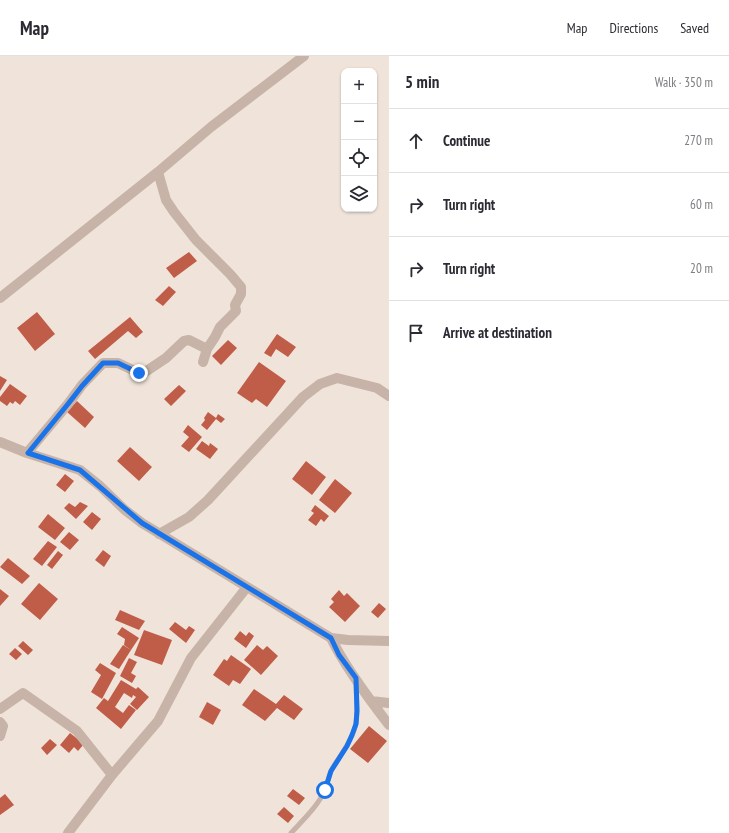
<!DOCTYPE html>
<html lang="en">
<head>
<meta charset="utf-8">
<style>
  :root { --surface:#fff; --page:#f2f2f3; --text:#2b2b33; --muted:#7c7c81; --line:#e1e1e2 }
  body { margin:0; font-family:"PT Sans Narrow",sans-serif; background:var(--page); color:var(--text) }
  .controls { position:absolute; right:12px; top:12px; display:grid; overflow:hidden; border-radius:8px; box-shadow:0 1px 3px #0004 }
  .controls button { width:36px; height:36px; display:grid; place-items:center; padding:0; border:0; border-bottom:1px solid var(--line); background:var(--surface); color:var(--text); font:20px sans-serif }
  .stop { position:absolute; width:12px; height:12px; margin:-9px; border:3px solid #1a73e8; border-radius:50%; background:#fff }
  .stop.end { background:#1a73e8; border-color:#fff; box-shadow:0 1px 4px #0008 }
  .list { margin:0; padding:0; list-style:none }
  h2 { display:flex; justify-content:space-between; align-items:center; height:52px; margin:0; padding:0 16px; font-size:17px }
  h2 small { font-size:13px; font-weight:400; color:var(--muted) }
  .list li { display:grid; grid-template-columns:26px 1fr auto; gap:12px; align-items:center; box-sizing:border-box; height:64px; padding:0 16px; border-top:1px solid var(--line) }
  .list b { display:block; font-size:15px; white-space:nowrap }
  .list em { font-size:13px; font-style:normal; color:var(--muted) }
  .icon { flex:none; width:22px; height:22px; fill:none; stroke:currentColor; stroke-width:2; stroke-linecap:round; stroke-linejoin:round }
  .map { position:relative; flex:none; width:389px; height:777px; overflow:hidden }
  header { display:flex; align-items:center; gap:24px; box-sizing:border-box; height:56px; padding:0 20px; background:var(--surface); border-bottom:1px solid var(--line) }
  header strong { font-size:19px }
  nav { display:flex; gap:22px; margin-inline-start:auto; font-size:14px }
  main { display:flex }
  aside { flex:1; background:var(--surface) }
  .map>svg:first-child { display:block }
  .building { fill:#c05d48 }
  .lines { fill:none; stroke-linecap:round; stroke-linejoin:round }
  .lane { stroke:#c7b3a7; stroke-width:5 }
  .street { stroke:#c7b3a7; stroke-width:10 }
  .route { stroke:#1a73e8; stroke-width:5 }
</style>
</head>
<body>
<header>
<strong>Map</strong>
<nav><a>Map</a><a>Directions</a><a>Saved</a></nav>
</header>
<main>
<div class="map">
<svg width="389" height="777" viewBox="0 0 389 777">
  <rect width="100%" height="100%" fill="#f0e4da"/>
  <!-- building -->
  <path class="building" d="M189,196L197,205L174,222L166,212Z
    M169,230L176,236L163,250L155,244Z
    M37,256L55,278L35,295L17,272Z
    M130,261L143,276L136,282L128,275L95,303L88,295Z
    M277,278L296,291L288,301L276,293L271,301L264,297Z
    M228,284L237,292L221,309L212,300Z
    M259,306L286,325L267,351L256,343L252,347L237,337Z
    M0,320L7,324L0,335Z
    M10,328L27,340L20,349L15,345L13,348L10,346L7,350L0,345V341Z
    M179,329L186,335L171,350L164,343Z
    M77,345L94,361L85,372L67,356Z
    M208,356L216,362L218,358L225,363L221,367L216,363L207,374L201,369L205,364L204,362Z
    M188,369L202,381L189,396L181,390L189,381L183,376Z
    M202,385L209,390L210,387L218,393L210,403L196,393Z
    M130,391L152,411L139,425L117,405Z
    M306,405L326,421L312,439L292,423Z
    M65,418L74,425L65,436L56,429Z
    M335,423L352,437L335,457L319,444Z
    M80,446L88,450L76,463L64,452L69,447L75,451Z
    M315,449L329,460L324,466L321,463L316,470L308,464L314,457L311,455Z
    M92,456L101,463L92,474L83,466Z
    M48,458L65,472L55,484L38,471Z
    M69,476L79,484L70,494L60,486Z
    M48,485L57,491L42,510L33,503Z
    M103,494L111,500L104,511L95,504Z
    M58,495L63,499L52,513L47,509Z
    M8,502L30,520L22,528L0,511Z
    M39,527L58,543L40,564L21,548Z
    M0,533L9,540L0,550Z
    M339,534L344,540L347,537L360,550L345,566L329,551L334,546L331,543Z
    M379,547L386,553L378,562L371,556Z
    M120,554L145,565L139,574L115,564Z
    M175,566L186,574L189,570L195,574L186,587L169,573Z
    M122,571L139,582L131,594L124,589L125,583L117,578Z
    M144,574L172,584L162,609L134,599Z
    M240,575L246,580L249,576L254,580L246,592L234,583Z
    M23,585L33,594L28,599L18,590Z
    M123,589L131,594L119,613L110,608Z
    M257,589L263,594L267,590L278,600L261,619L244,604Z
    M15,592L22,598L16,604L9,598Z
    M231,599L251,613L240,628L233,624L229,630L213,619L224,603L227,605Z
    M129,602L137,606L131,617L136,620L132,627L120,620Z
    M100,607L116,617L102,643L91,636L101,619L95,614Z
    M121,624L136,633L138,631L149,641L137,654L130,648L136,641L133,639L132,642L124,637L115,651L123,657L129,649L136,654L121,673L96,652L104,642L108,645Z
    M254,633L276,648L284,639L303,653L294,664L277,652L265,665L242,649Z
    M207,646L221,654L213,669L199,661Z
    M369,670L387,685L368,707L350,693Z
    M70,677L84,688L78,695L74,691L69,697L60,689Z
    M50,683L57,689L47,699L41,692Z
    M293,733L305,742L299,749L287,740Z
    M5,738L14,749L0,759V742Z
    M284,751L294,760L288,767L277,758Z"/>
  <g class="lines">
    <!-- lane -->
    <path class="lane" d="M291,777C303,764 318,750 325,734C328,727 328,720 332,713C340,699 353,684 356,667C358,654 356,640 356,627"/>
    <!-- street -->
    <path class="street" d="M158,116L166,144L174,156L196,184L230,218L241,231V238L235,249L236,255L220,271L215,281L207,293L203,306
      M0,242L158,116L211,71L304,0
      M0,386L27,397L80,414L100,430L125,454L142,467L331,582L348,584L389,585
      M27,397L68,348L82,329L103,307H118L139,317L145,316L166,302L184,285L189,284L207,293
      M159,478L189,461L208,444L303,341L320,328L337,322L377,332L389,340
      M331,582C345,611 369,643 389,669
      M371,645L389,647
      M0,653L23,637L77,675L112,719
      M0,666L3,670L0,680
      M68,777L112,719L158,665L191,602L247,531"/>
  </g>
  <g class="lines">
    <!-- route -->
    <path class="route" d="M139,317L118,307H103L82,330L68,348L28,397L80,414L142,467L331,582L339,599L356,622L357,655L356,668L352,679L347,690L331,715L325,734"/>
  </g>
</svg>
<div class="controls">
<button>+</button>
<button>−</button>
<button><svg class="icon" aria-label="locate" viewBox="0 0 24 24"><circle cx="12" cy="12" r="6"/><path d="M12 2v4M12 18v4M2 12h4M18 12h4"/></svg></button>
<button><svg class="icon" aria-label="layers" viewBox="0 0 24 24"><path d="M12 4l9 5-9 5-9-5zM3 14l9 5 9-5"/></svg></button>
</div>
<div class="stop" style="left:325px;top:734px"></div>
<div class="stop end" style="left:139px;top:317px"></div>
</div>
<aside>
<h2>5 min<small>Walk · 350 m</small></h2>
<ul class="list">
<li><svg class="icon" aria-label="ahead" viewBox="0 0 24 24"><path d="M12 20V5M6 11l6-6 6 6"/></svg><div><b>Continue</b></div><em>270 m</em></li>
<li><svg class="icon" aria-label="right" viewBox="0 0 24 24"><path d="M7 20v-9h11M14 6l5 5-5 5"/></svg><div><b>Turn right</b></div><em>60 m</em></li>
<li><svg class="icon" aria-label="right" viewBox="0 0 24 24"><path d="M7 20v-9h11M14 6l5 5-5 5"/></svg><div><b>Turn right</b></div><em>20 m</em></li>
<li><svg class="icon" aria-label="arrive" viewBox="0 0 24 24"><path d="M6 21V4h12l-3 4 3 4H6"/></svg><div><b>Arrive at destination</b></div></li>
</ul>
</aside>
</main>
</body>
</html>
